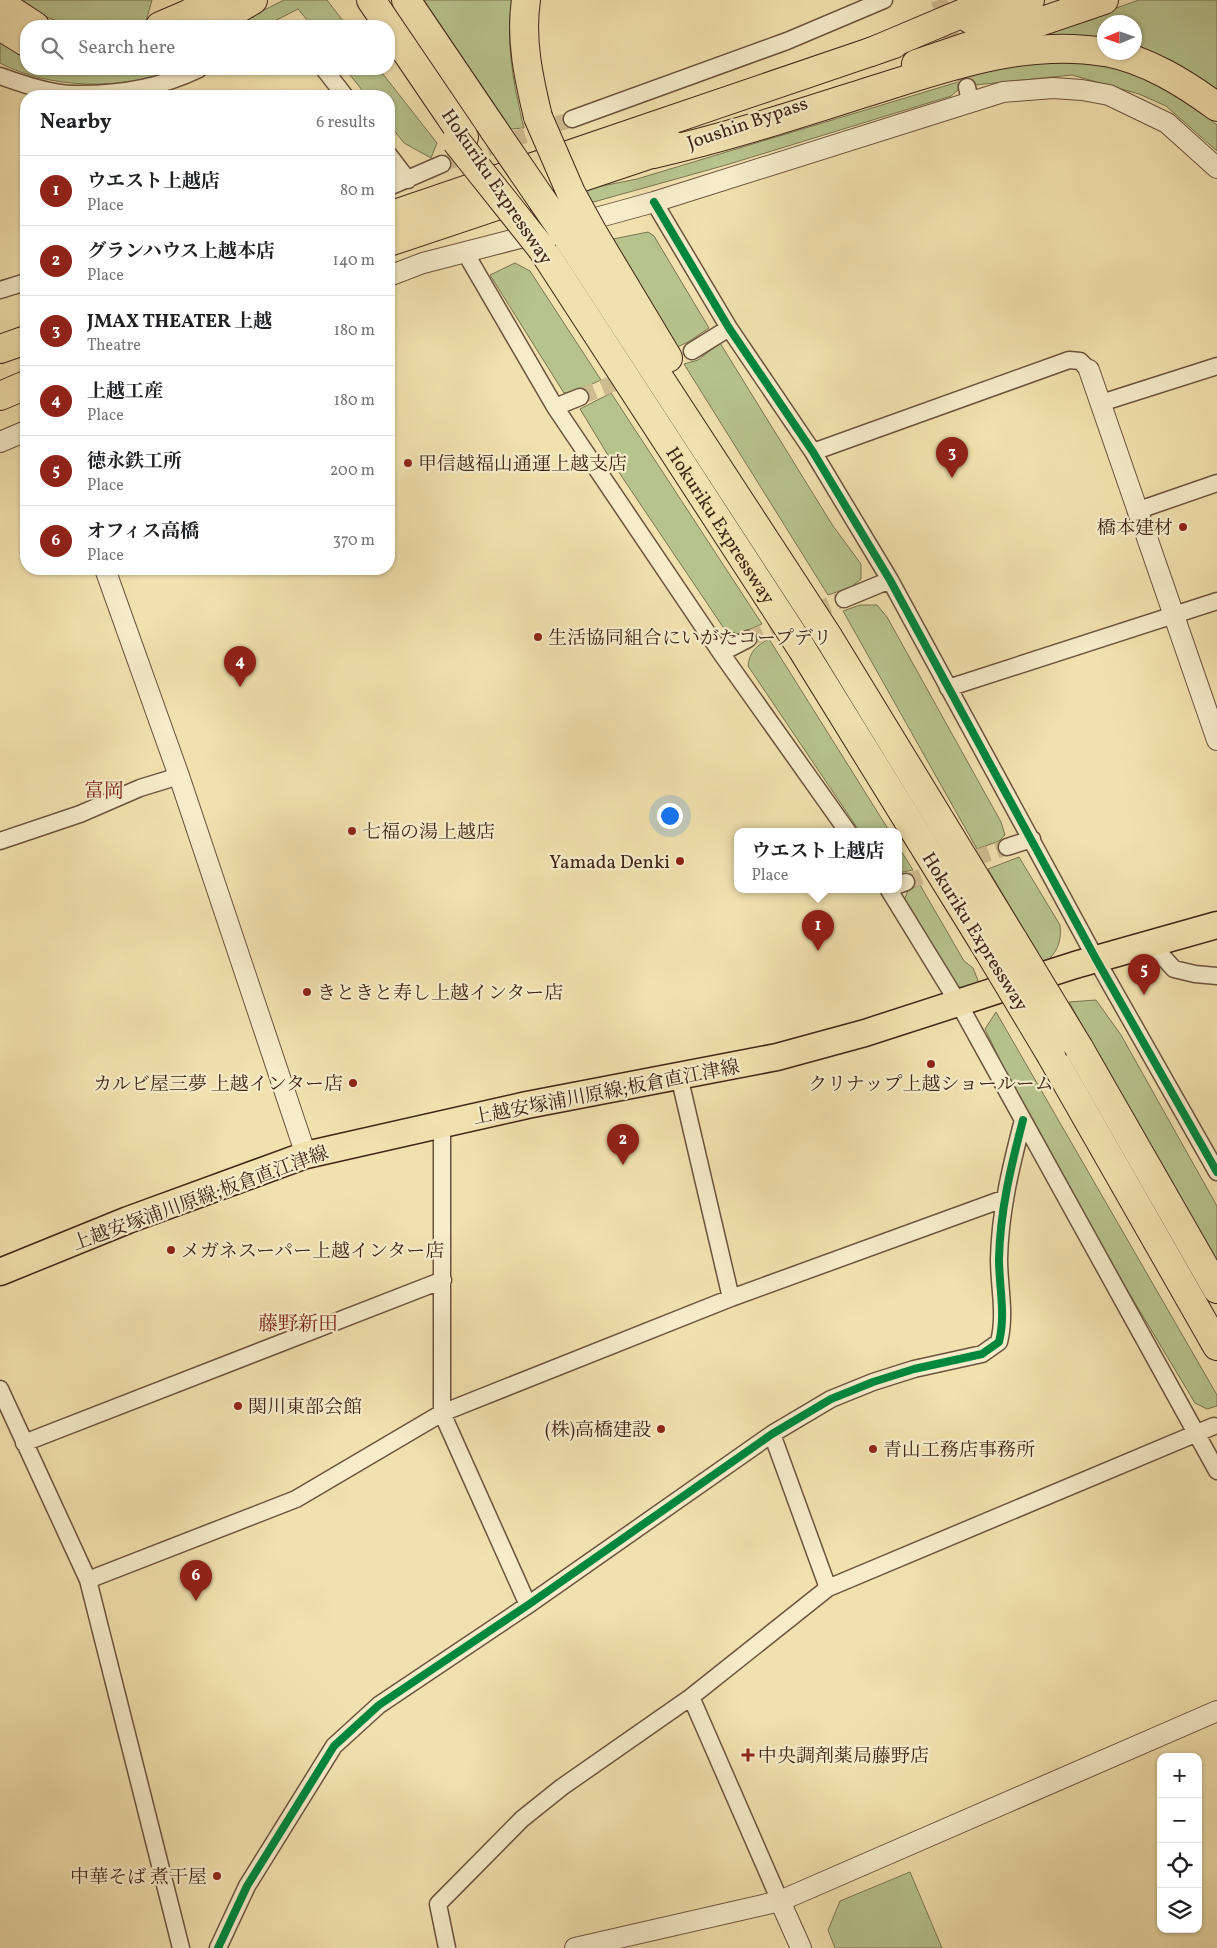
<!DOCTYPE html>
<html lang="en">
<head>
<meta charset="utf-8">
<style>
  :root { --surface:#fff; --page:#f2f2f2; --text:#202124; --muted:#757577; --line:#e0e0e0; --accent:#8f2418 }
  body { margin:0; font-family:Vollkorn,"Noto Serif JP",serif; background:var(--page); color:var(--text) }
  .controls { position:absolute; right:15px; bottom:15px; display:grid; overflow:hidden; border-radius:10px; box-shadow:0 1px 4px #0004 }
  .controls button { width:45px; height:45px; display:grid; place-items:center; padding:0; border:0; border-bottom:1px solid var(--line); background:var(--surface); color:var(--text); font:25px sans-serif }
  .compass { position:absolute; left:1097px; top:15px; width:45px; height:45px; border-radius:50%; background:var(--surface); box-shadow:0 1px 4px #0004; rotate:268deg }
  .you { position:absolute; left:669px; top:815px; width:18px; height:18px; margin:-12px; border:4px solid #fff; border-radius:50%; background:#1a73e8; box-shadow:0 0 0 8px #1a73e833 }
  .badge { display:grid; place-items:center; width:32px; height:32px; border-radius:50%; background:var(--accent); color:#fff; font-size:16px; font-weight:700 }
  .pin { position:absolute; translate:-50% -41px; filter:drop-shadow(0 1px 2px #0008) }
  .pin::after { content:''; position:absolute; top:26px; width:18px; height:15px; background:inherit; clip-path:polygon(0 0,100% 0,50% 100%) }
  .popup { position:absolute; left:734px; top:828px; width:168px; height:65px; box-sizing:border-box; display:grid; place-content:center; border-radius:10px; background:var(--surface); filter:drop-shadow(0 1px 4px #0005); font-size:16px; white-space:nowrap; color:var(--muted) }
  .popup b { font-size:19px; color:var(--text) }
  .popup::after { content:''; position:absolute; left:50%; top:100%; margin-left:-10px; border:10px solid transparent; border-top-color:var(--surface) }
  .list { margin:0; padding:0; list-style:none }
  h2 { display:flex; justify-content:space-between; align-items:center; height:65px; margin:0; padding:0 20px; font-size:21px }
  h2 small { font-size:16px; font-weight:400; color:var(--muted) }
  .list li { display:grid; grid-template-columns:32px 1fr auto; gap:15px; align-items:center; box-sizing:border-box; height:70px; padding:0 20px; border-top:1px solid var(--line) }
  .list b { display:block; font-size:19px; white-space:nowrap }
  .list p { margin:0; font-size:16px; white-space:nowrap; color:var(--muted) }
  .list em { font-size:16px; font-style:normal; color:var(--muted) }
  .icon { flex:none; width:28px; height:28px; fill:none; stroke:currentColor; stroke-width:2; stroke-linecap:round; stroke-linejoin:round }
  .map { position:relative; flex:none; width:1217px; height:1948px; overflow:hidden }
  .search { position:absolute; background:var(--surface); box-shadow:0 1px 4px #0004; left:20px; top:20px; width:375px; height:55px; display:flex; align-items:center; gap:12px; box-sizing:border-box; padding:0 18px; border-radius:20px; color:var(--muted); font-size:19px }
  .panel { position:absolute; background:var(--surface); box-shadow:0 1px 4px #0004; left:20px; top:90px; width:375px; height:485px; border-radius:20px }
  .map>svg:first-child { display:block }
  .green { fill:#b7c38d; stroke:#7c7452 }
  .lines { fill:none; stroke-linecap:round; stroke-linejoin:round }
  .minor-tunnel { stroke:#cebb90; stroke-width:16; stroke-dasharray:16 8; stroke-linecap:butt }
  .minor-casing { stroke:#6c533e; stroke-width:19 }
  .tertiary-casing { stroke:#6c533e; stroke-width:22 }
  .primary-casing { stroke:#402418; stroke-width:29 }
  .trunk-casing { stroke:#402418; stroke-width:30 }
  .motorway-casing { stroke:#402418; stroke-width:30 }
  .minor { stroke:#f6ecca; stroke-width:16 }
  .tertiary { stroke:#f6ecca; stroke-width:20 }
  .primary { stroke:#f1e1ae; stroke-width:26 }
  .trunk { stroke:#f1e1ae; stroke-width:28 }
  .motorway { stroke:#f1e1ae; stroke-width:28 }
  .motorway-bridge-casing { stroke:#402418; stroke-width:30; stroke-linecap:butt }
  .motorway-bridge { stroke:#f1e1ae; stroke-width:28 }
  .cycleway-casing { stroke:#f6ecca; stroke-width:11 }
  .cycleway { stroke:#00873e; stroke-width:8 }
  .poi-dot { fill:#8f2418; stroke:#f6ecca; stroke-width:2 }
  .labels { text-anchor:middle; stroke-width:4.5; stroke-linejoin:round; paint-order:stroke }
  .street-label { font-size:19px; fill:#402418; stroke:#f6ecca }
  .poi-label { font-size:19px; fill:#402418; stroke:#f6ecca; text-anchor:start }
  .neighbourhood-label { font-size:20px; fill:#7a1f14; stroke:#f6ecca }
</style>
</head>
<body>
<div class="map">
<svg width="1217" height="1948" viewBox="0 0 1217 1948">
  <rect width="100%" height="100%" fill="#f1e1ae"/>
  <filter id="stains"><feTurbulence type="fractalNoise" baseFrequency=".004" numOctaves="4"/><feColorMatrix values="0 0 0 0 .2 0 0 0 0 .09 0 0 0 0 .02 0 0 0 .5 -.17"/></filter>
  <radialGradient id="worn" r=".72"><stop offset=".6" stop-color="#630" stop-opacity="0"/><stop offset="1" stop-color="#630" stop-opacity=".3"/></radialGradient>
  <!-- green -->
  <path class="green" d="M19,0H152L146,21C97,28 60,33 19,0Z
    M284,0H327L347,26H312L298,9L265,26H232Z
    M424,0H512C505,42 514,87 524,128L511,129Z
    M1139,0H1217V94L1135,50L1134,22H1104V41L1028,39Z
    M0,43L26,56V69H175C124,91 49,89 0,63Z
    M1045,58L1108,63L1173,91L1217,125V151L1166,106L1139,94L1072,75L975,85L966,78L1002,65Z
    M345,69H379L437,143L431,158L404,143L389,124V96H367Z
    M958,82V90L951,96L726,165L590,203L582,190L637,179Z
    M648,232L654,236L709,328L688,342L671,350L608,240Z
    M515,263L530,271L601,380L574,392L564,393L490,275Z
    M720,343L833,526L861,564V579L851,587L828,595L684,364L698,360Z
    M611,393L762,624L738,634L725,630L614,465L580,409Z
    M860,605H877L887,617L1001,822L1005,835L999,841L977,849L843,611Z
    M769,639L890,832H860L748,666C750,651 756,646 769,639Z
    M898,846L913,870L898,873Z
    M1019,857L1060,925C1062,942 1057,953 1044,964L988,869Z
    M920,885L964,961L973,968L979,983L964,990L956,985L904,901L908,890Z
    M1096,1000L1121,1035L1217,1206V1263L1069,1002Z
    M996,1012L1217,1395V1406L1207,1409L1195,1403C1122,1281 1046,1158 985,1029Z
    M910,1872L942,1948H835L828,1930L840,1901Z"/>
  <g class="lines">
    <!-- minor-tunnel -->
    <path class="minor-tunnel" d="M939,0L967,87
      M442,164L572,119
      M580,397L632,376
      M748,639L844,599
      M906,882L1007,847"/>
    <!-- minor casing -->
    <g class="minor-casing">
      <path id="minor" d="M324,69L345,96
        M0,76C19,83 51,93 71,94C114,95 160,88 199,69
        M967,87L970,101
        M572,119L787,41L884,0
        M389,155L408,180
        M389,187L442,164
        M654,202L729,328L813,452L890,580L1096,959L1217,1172
        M466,254L555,407L721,653L848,832
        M0,290L26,282
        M692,351L729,328
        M1101,403L1217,366
        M555,407L580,397
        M813,452L1069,360L1080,361L1089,370
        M1136,511L1217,483
        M844,599L890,580
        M721,653L748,639
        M948,688L1217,601
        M0,841L80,814L140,788L179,776
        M1007,847L1032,839
        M898,885L906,882
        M889,890L959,1004L1217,1471
        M1151,944L1174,969L1195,974L1217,976
        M679,1076L731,1298
        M442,1124V1413L528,1605
        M0,1389L88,1580L181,1948
        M772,1434L828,1588
        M24,1443L443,1280
        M88,1580L296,1499L442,1413L731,1298L1003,1199
        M691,1697L780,1901
        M218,1948L247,1886L334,1746L379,1705L528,1605L772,1434L831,1399L873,1382L914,1369L982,1354L999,1342C1006,1314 999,1287 999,1259C1000,1211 1011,1166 1023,1120
        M447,1948L438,1904L522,1819L562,1787L691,1697L828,1588L1214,1426"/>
    </g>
    <!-- tertiary casing -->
    <g class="tertiary-casing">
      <path id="tertiary" d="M574,224L654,202L1003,92L1053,88L1082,90L1109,95L1167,123L1217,168
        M389,276L423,263L543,232
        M1089,370L1217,740
        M0,442L26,431
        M105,569L179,776L306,1155
        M780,1901L801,1948
        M575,1948L780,1901L1217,1711"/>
    </g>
    <!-- primary casing -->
    <g class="primary-casing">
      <path id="primary" d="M0,1272L128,1220L306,1155L527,1105L777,1057L865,1033L1075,965L1217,925"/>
    </g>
    <!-- trunk casing -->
    <g class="trunk-casing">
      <path id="trunk" d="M970,19L1030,0
        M916,64L1104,0
        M389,216L894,44
        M389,242L675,146
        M0,349L26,340
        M0,396L26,385"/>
    </g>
    <!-- motorway casing -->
    <g class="motorway-casing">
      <g id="motorway">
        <path d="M371,0L464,137"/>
        <path d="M406,0L494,130"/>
        <path d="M526,0C520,40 529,79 538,117"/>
        <path d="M0,1L12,11L35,26"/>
        <path d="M0,26L26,42"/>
        <path d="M160,26L188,14L213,0"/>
        <path d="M209,26L253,0"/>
        <path d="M871,52L994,0"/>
        <path d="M1106,52C1147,60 1183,82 1217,107"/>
        <path d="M653,154C724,138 792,116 861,94C939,70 1022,38 1104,52"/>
        <path d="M593,233L668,358"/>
        <path d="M568,238L829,638L1014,941"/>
        <path id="s1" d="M542,249L802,649L988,950"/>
        <path d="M1079,1048L1217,1289"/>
        <path d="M1051,1055L1217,1346"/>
      </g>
    </g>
    <!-- minor -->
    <use href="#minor" class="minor"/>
    <!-- tertiary -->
    <use href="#tertiary" class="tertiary"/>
    <!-- primary -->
    <use href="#primary" class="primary"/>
    <!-- trunk -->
    <use href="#trunk" class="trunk"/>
    <!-- motorway -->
    <use href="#motorway" class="motorway"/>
    <!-- motorway-bridge casing -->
    <g class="motorway-bridge-casing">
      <path id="motorway-bridge" d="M538,117L571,193L593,233
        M494,130L568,238
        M456,141L542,249
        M1014,941L1079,1048
        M988,950L1051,1055"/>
    </g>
    <!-- motorway-bridge -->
    <use href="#motorway-bridge" class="motorway-bridge"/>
    <!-- cycleway casing -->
    <g class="cycleway-casing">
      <path id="cycleway" d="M654,202L729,328L813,452L890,580L1096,959L1217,1172
        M218,1948L247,1886L334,1746L379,1705L528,1605L772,1434L831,1399L873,1382L914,1369L982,1354L999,1342C1006,1314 999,1287 999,1259C1000,1211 1011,1166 1023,1120"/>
    </g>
    <!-- cycleway -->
    <use href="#cycleway" class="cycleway"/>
  </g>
  <!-- markers -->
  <g class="poi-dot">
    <circle cx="408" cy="463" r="5"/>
    <circle cx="1183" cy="527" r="5"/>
    <circle cx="538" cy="637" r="5"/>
    <circle cx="352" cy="831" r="5"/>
    <circle cx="680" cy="861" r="5"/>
    <circle cx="307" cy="992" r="5"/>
    <circle cx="931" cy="1064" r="5"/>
    <circle cx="353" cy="1083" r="5"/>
    <circle cx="171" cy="1250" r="5"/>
    <circle cx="238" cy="1406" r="5"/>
    <circle cx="661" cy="1429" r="5"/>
    <circle cx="873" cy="1449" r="5"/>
    <path d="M745.5 1747.5h5v5h5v5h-5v5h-5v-5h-5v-5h5z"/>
    <circle cx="217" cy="1876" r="5"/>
  </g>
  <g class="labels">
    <!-- street labels -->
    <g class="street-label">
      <text transform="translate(747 122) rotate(-19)" y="7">Joushin Bypass</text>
      <text transform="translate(498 186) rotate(56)" y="7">Hokuriku Expressway</text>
      <text dy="7" stroke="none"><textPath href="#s1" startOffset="329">Hokuriku Expressway</textPath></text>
      <text transform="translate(976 931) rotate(58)" y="7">Hokuriku Expressway</text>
      <text transform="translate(606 1091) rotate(-11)" y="7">上越安塚浦川原線;板倉直江津線</text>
      <text transform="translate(200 1197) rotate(-20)" y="7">上越安塚浦川原線;板倉直江津線</text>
    </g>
    <!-- poi labels -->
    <g class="poi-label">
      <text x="418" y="470">甲信越福山通運上越支店</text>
      <text x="1173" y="534" text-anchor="end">橋本建材</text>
      <text x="548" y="644">生活協同組合にいがたコープデリ</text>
      <text x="362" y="838">七福の湯上越店</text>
      <text x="670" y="868" text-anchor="end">Yamada Denki</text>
      <text x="317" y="999">きときと寿し上越インター店</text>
      <text x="343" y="1090" text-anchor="end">カルビ屋三夢 上越インター店</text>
      <text x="931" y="1090" text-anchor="middle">クリナップ上越ショールーム</text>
      <text x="181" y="1257">メガネスーパー上越インター店</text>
      <text x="248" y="1413">関川東部会館</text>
      <text x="651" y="1436" text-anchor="end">(株)高橋建設</text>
      <text x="883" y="1456">青山工務店事務所</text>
      <text x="758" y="1762">中央調剤薬局藤野店</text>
      <text x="207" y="1883" text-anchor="end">中華そば 煮干屋</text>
    </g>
    <!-- neighbourhood labels -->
    <g class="neighbourhood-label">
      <text x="104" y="797">富岡</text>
      <text x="298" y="1330">藤野新田</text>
    </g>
  </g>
  <rect width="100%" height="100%" filter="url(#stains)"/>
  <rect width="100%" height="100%" fill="url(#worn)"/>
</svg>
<div class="controls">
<button>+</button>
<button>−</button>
<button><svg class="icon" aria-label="locate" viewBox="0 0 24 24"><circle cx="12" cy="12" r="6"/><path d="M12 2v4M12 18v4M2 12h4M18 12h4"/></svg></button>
<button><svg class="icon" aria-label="layers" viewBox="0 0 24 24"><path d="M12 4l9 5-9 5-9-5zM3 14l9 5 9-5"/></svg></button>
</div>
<svg class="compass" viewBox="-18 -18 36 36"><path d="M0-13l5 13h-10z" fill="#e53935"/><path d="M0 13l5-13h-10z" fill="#757577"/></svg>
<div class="you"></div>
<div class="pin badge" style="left:818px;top:951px">1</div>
<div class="popup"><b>ウエスト上越店</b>Place</div>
<div class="pin badge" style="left:623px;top:1165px">2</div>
<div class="pin badge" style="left:952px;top:478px">3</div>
<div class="pin badge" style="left:240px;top:687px">4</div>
<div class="pin badge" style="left:1144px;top:995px">5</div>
<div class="pin badge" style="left:196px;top:1601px">6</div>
<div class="search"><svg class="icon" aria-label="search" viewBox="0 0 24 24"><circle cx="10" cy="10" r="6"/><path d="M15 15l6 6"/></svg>Search here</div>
<section class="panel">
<h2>Nearby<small>6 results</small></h2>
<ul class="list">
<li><span class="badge">1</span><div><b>ウエスト上越店</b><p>Place</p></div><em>80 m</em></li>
<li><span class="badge">2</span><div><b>グランハウス上越本店</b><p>Place</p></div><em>140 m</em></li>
<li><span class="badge">3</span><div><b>JMAX THEATER 上越</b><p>Theatre</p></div><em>180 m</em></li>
<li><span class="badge">4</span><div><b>上越工産</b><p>Place</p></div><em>180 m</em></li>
<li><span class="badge">5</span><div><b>徳永鉄工所</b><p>Place</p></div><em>200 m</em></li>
<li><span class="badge">6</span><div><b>オフィス高橋</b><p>Place</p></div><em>370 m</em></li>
</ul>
</section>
</div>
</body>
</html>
